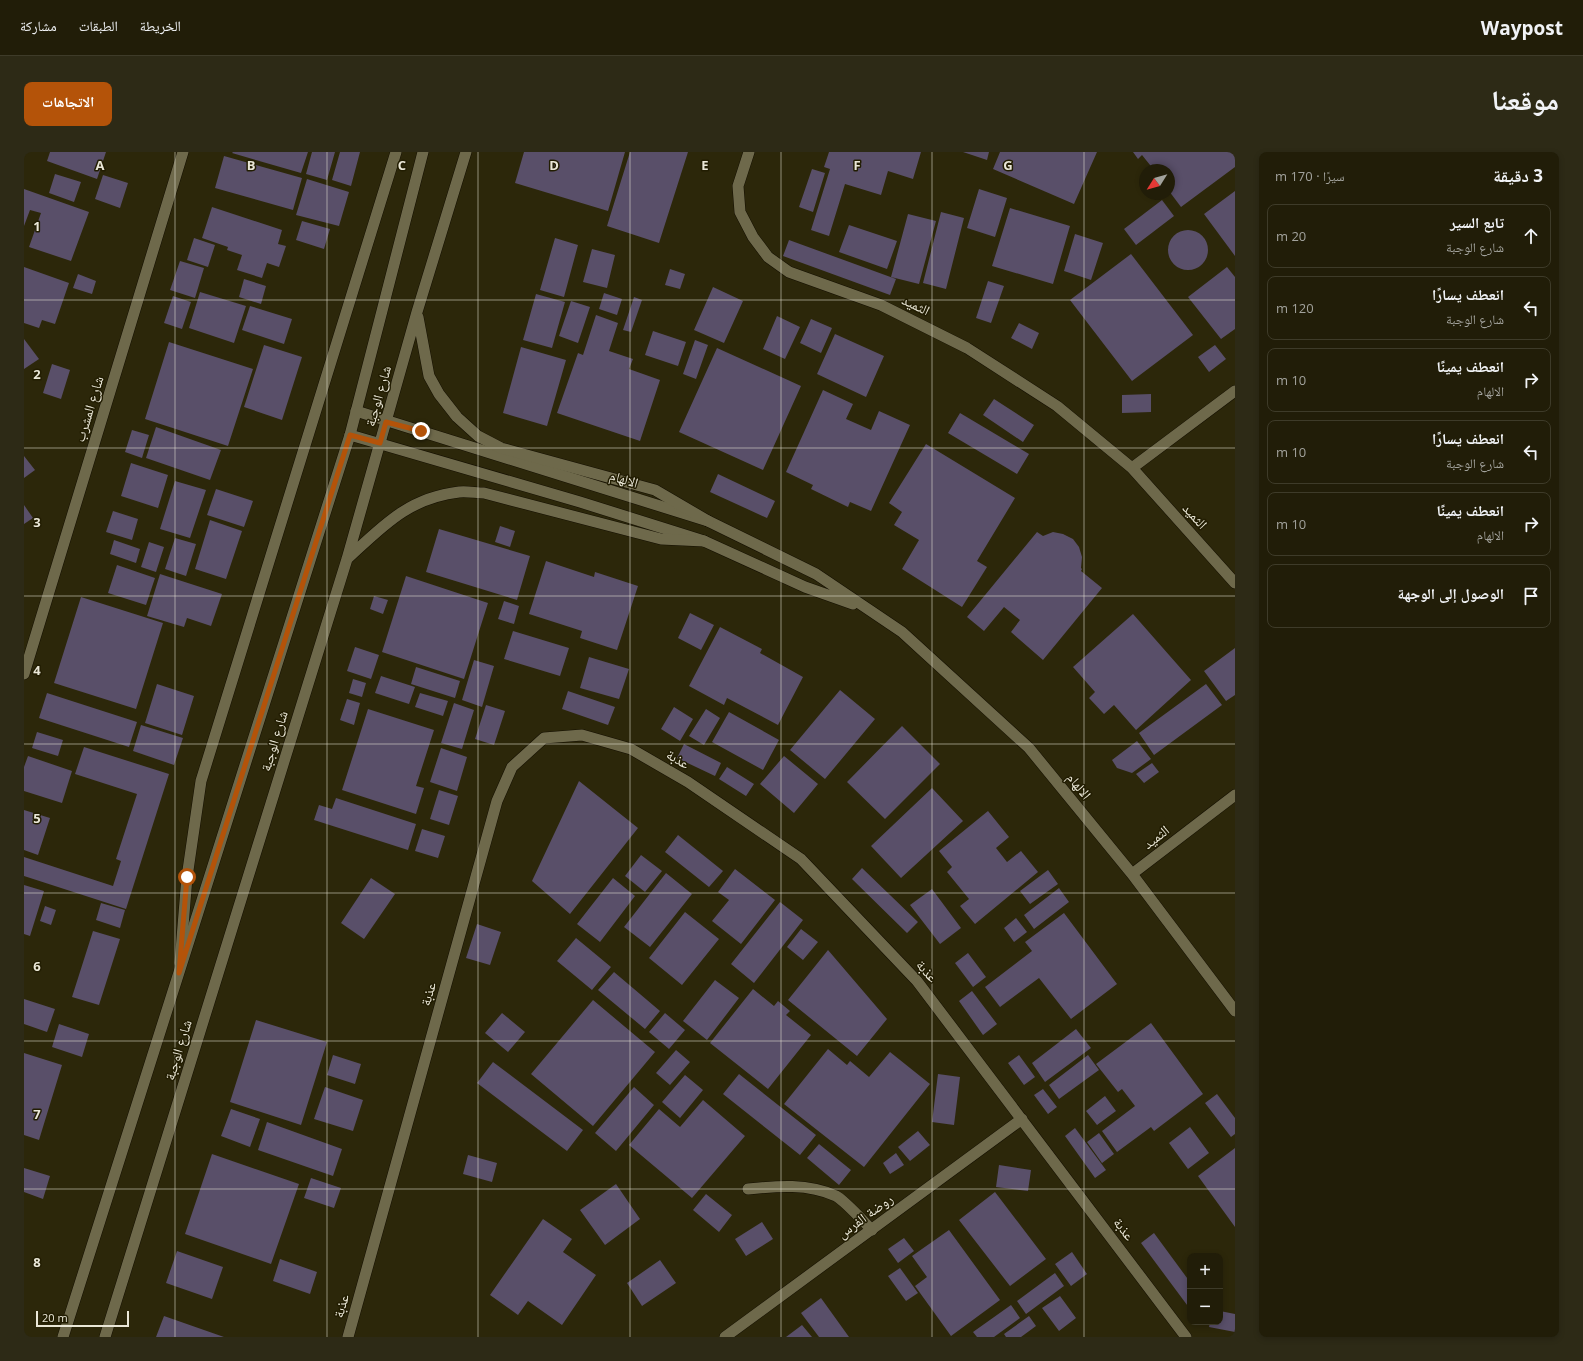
<!DOCTYPE html>
<html lang="ar">
<head>
<meta charset="utf-8">
<style>
  :root { --surface:#211d08; --page:#2d2a16; --text:#f1f3f6; --muted:#a2a29c; --line:#3e3b29; --accent:#b45309 }
  body { margin:0; font-family:"Open Sans","Noto Naskh Arabic",sans-serif; background:var(--page); color:var(--text); direction:rtl }
  .controls { position:absolute; right:12px; bottom:12px; display:grid; overflow:hidden; border-radius:8px; box-shadow:0 2px 6px #0003 }
  .controls button { width:36px; height:36px; display:grid; place-items:center; padding:0; border:0; border-bottom:1px solid var(--line); background:var(--surface); color:var(--text); font:20px sans-serif }
  .compass { position:absolute; left:1115px; top:12px; width:36px; height:36px; border-radius:50%; background:var(--surface); box-shadow:0 2px 6px #0003; rotate:233deg }
  .scale { position:absolute; left:12px; bottom:10px; width:93px; box-sizing:border-box; padding-left:4px; border:2px solid #eae7d7; border-top:0; font-size:11px; line-height:14px; white-space:nowrap; color:#eae7d7; -webkit-text-stroke:3px #221d02; paint-order:stroke }
  .stop { position:absolute; width:12px; height:12px; margin:-9px; border:3px solid #b45309; border-radius:50%; background:#fff }
  .stop.end { background:#b45309; border-color:#fff; box-shadow:0 1px 4px #0008 }
  .list { margin:0; padding:0; list-style:none }
  h2 { display:flex; justify-content:space-between; align-items:center; height:52px; margin:0; padding:0 16px; font-size:17px }
  h2 small { font-size:13px; font-weight:400; color:var(--muted) }
  .list li { display:grid; grid-template-columns:26px 1fr auto; gap:12px; align-items:center; box-sizing:border-box; height:64px; margin:0 8px 8px; padding:0 8px; border:1px solid var(--line); border-radius:8px }
  .list b { display:block; font-size:15px; white-space:nowrap }
  .list p { margin:0; font-size:13px; white-space:nowrap; color:var(--muted) }
  .list em { font-size:13px; font-style:normal; color:var(--muted) }
  .icon { flex:none; width:22px; height:22px; fill:none; stroke:currentColor; stroke-width:2; stroke-linecap:round; stroke-linejoin:round }
  .map { position:relative; flex:none; width:1211px; height:1185px; overflow:hidden; direction:ltr; border-radius:8px }
  header { display:flex; align-items:center; gap:24px; box-sizing:border-box; height:56px; padding:0 20px; background:var(--surface); border-bottom:1px solid var(--line) }
  header strong { font-size:19px }
  nav { display:flex; gap:22px; margin-inline-start:auto; font-size:14px }
  .intro { display:flex; align-items:center; justify-content:space-between; box-sizing:border-box; height:96px; padding:0 24px }
  h1 { margin:0; font-size:28px }
  .button { padding:10px 18px; border-radius:8px; background:var(--accent); color:#fff; font-size:14px; font-weight:700 }
  main { display:flex; gap:24px; padding:0 24px }
  aside { flex:1; background:var(--surface); border-radius:8px; box-shadow:0 2px 6px #0003 }
  .map>svg:first-child { display:block }
  .building { fill:#594f69 }
  .lines { fill:none; stroke-linecap:round; stroke-linejoin:round }
  .service-casing { stroke:#140f00; stroke-width:12 }
  .minor-casing { stroke:#140f00; stroke-width:12 }
  .tertiary-casing { stroke:#140f00; stroke-width:12 }
  .service { stroke:#6e694b; stroke-width:11 }
  .minor { stroke:#6e694b; stroke-width:11 }
  .tertiary { stroke:#6e694b; stroke-width:11 }
  .route { stroke:#b45309; stroke-width:5 }
  .grid { fill:none; stroke:#eae7d7; stroke-width:1; stroke-opacity:0.55 }
  .labels { text-anchor:middle; stroke-width:3; stroke-linejoin:round; paint-order:stroke }
  .street-label { font-size:14px; fill:#eae7d7; stroke:#221d02 }
  .grid-label { font-size:13px; text-anchor:middle; font-weight:bold; fill:#eae7d7; stroke:#221d02; stroke-width:3; stroke-linejoin:round; paint-order:stroke }
</style>
</head>
<body>
<header>
<strong>Waypost</strong>
<nav><a>الخريطة</a><a>الطبقات</a><a>مشاركة</a></nav>
</header>
<div class="intro"><h1>موقعنا</h1><a class="button">الاتجاهات</a></div>
<main>
<aside>
<h2>3 دقيقة<small>سيرًا · 170 m</small></h2>
<ul class="list">
<li><svg class="icon" aria-label="ahead" viewBox="0 0 24 24"><path d="M12 20V5M6 11l6-6 6 6"/></svg><div><b>تابع السير</b><p>شارع الوجبة</p></div><em>20 m</em></li>
<li><svg class="icon" aria-label="left" viewBox="0 0 24 24"><path d="M17 20v-9H6M10 6l-5 5 5 5"/></svg><div><b>انعطف يسارًا</b><p>شارع الوجبة</p></div><em>120 m</em></li>
<li><svg class="icon" aria-label="right" viewBox="0 0 24 24"><path d="M7 20v-9h11M14 6l5 5-5 5"/></svg><div><b>انعطف يمينًا</b><p>الالهام</p></div><em>10 m</em></li>
<li><svg class="icon" aria-label="left" viewBox="0 0 24 24"><path d="M17 20v-9H6M10 6l-5 5 5 5"/></svg><div><b>انعطف يسارًا</b><p>شارع الوجبة</p></div><em>10 m</em></li>
<li><svg class="icon" aria-label="right" viewBox="0 0 24 24"><path d="M7 20v-9h11M14 6l5 5-5 5"/></svg><div><b>انعطف يمينًا</b><p>الالهام</p></div><em>10 m</em></li>
<li><svg class="icon" aria-label="arrive" viewBox="0 0 24 24"><path d="M6 21V4h12l-3 4 3 4H6"/></svg><div><b>الوصول إلى الوجهة</b></div></li>
</ul>
</aside>
<div class="map">
<svg width="1211" height="1185" viewBox="0 0 1211 1185">
  <rect width="100%" height="100%" fill="#2c270a"/>
  <!-- building -->
  <path class="building" d="M26,0H82L73,27L23,9Z
    M209,0H284L277,21L208,1Z
    M288,0H311L303,28L282,22Z
    M316,0H336L327,34L308,28Z
    M500,0H601L584,59L491,31Z
    M606,0H664L635,91L583,74Z
    M805,0H897L889,27L864,19L857,43L821,32L805,84L787,78L806,17L800,15Z
    M939,0H965L963,8Z
    M976,0H1073L1050,52L969,17Z
    M1109,0H1211V15L1157,55L1145,39V18H1130L1118,3L1114,7Z
    M200,4L278,26L269,58L191,36Z
    M788,17L801,21L789,60L775,55Z
    M31,22L57,30L50,50L25,41Z
    M79,23L104,31L96,56L71,47Z
    M283,27L325,40L315,74L272,63Z
    M0,37L65,60L47,109L5,95L17,61L6,58L0,74Z
    M955,37L983,46L971,85L943,76Z
    M1211,39V104L1180,62Z
    M1138,48L1150,64L1112,93L1100,77Z
    M188,55L258,78L254,92L262,94L255,115L243,111L238,126L213,118L218,103L203,98L204,95L178,86Z
    M986,56L1046,74L1029,132L968,114Z
    M917,60L940,66L922,137L899,131Z
    M884,62L912,69L895,132L867,125Z
    M278,69L306,77L300,97L272,88Z
    M825,73L873,89L863,117L815,100Z
    M1144 98a20 20 0 1 1 40 0a20 20 0 1 1-40 0Z
    M1051,82L1079,91L1067,128L1040,119Z
    M170,86L191,93L184,115L163,108Z
    M531,86L554,93L540,145L516,138Z
    M765,88L872,127L866,143L759,104Z
    M568,97L591,103L583,136L559,130Z
    M1107,102L1169,183L1108,229L1046,148Z
    M156,109L180,116L171,146L146,138Z
    M0,115L45,131L31,172L18,168L15,176L0,171Z
    M1203,115L1211,125V177L1197,187L1164,145Z
    M646,117L661,122L656,137L641,133Z
    M54,122L72,129L68,142L49,136Z
    M220,127L242,134L237,152L215,145Z
    M964,129L980,134L967,171L952,166Z
    M689,135L719,149L700,191L670,178Z
    M176,140L222,154L210,191L165,176Z
    M580,141L598,147L593,163L575,157Z
    M512,142L541,150L528,196L499,188Z
    M149,144L167,150L158,177L140,171Z
    M610,145L618,148L607,180L599,178Z
    M547,149L566,155L554,191L535,184Z
    M226,154L268,167L260,192L218,178Z
    M572,163L594,171L585,199L609,207L605,217L636,228L616,289L533,261L554,201L559,203Z
    M753,164L776,175L761,207L739,197Z
    M787,167L808,176L797,201L776,191Z
    M995,171L1015,181L1008,197L987,186Z
    M629,179L662,190L654,214L621,203Z
    M811,182L860,204L842,245L793,222Z
    M0,187L15,207L0,217Z
    M671,188L684,193L672,227L659,222Z
    M145,190L229,217L204,294L121,267Z
    M240,193L278,205L258,268L220,255Z
    M1191,193L1202,207L1185,220L1174,205Z
    M497,195L542,208L523,274L479,261Z
    M693,196L777,234L739,318L655,280Z
    M28,212L46,218L37,247L19,241Z
    M799,238L829,252L822,267L847,278L855,259L886,273L847,359L826,350L824,355L787,337L789,333L762,320Z
    M1127,242V260L1098,261V243Z
    M970,247L1010,273L999,290L959,263Z
    M936,261L1005,302L993,322L924,281Z
    M132,275L197,298L186,328L122,306Z
    M108,278L125,283L118,306L101,300Z
    M902,292L991,346L953,409L963,415L938,455L878,417L895,388L870,373L878,360L865,351Z
    M0,304L11,318L0,326Z
    M107,311L144,323L134,356L97,344Z
    M694,322L751,349L743,366L686,340Z
    M151,329L182,338L166,386L136,377Z
    M192,337L229,349L220,375L183,363Z
    M0,353L9,366L0,372Z
    M89,359L114,367L108,388L82,380Z
    M186,368L218,379L202,427L171,417Z
    M476,374L491,379L486,395L471,390Z
    M415,377L506,404L493,448L402,420Z
    M1013,380L1019,384L1029,380L1039,382L1049,387L1055,395L1058,405L1057,416L1058,417L1057,419L1078,436L1019,508L987,480L996,468L980,455L960,479L943,465Z
    M151,386L172,392L162,424L141,417Z
    M90,388L116,397L112,411L86,402Z
    M125,390L140,395L132,420L117,415Z
    M522,409L570,425L571,420L614,434L593,498L556,486L558,479L505,462Z
    M93,413L131,426L122,453L84,441Z
    M136,422L198,442L187,474L163,466L160,475L123,464Z
    M382,424L464,451L440,527L358,500Z
    M350,444L364,448L359,462L346,457Z
    M57,445L139,471L112,557L30,531Z
    M480,449L495,454L490,472L474,467Z
    M666,461L690,473L677,498L654,486Z
    M1109,462L1167,528L1112,578L1090,553L1080,562L1065,546L1071,540L1049,515Z
    M696,475L738,497L736,501L779,525L754,573L703,546L700,553L665,534Z
    M489,479L545,496L536,524L480,507Z
    M331,495L355,503L347,527L323,519Z
    M1211,496V543L1202,549L1180,519Z
    M565,505L605,517L595,547L556,536Z
    M450,508L470,514L458,555L438,548Z
    M392,515L436,529L431,546L387,532Z
    M357,524L391,535L385,552L351,541Z
    M329,527L342,531L338,545L325,541Z
    M133,532L170,544L158,583L121,571Z
    M1182,532L1198,553L1130,603L1115,581Z
    M816,538L851,567L801,627L766,598Z
    M544,539L591,555L584,573L538,557Z
    M23,541L113,570L105,595L15,566Z
    M396,541L424,549L419,564L391,555Z
    M323,547L336,551L330,573L316,568Z
    M430,551L450,558L438,597L417,591Z
    M462,553L481,559L470,593L451,587Z
    M650,555L669,567L656,589L637,577Z
    M344,557L410,578L392,634L400,636L392,662L318,638Z
    M682,557L696,566L680,593L665,584Z
    M705,560L755,588L739,618L688,590Z
    M117,573L159,586L150,613L109,599Z
    M878,574L916,612L861,667L823,630Z
    M13,580L39,588L34,604L8,596Z
    M1113,589L1127,607L1108,621L1093,616L1088,608Z
    M660,592L697,611L691,624L653,606Z
    M60,595L145,622L102,757L0,724V705L89,734L97,709L92,707L113,642L51,622Z
    M417,596L443,605L433,639L406,630Z
    M4,604L48,619L38,651L0,639V615Z
    M760,604L794,632L770,661L736,632Z
    M1128,611L1135,620L1120,631L1112,622Z
    M703,615L730,632L722,644L695,627Z
    M555,629L614,676L546,762L508,729Z
    M908,636L939,669L877,726L847,694Z
    M415,638L434,644L425,673L406,667Z
    M312,646L392,672L384,698L290,668L295,653L308,657Z
    M0,658L26,666L14,703L0,698Z
    M964,659L985,685L972,696L983,710L997,699L1014,720L951,772L936,754L945,747L923,720L928,715L915,699Z
    M398,677L421,684L414,706L391,699Z
    M654,683L699,719L685,735L641,700Z
    M617,703L638,719L621,740L601,724Z
    M838,716L894,770L883,781L828,727Z
    M711,717L751,748L717,792L688,769L705,748L694,740Z
    M1024,718L1034,732L1006,752L996,739Z
    M642,721L668,742L626,795L600,775Z
    M347,726L371,742L340,787L317,771Z
    M589,726L611,744L576,790L553,772Z
    M0,733L20,739L6,784L0,782Z
    M1035,736L1045,750L1010,777L1000,763Z
    M908,737L937,776L916,792L886,753Z
    M756,750L779,768L730,831L707,812Z
    M77,751L101,758L96,776L72,768Z
    M21,754L32,758L27,773L16,769Z
    M661,760L695,787L658,833L625,806Z
    M1040,761L1093,832L1047,867L1015,826L976,855L961,835L1008,799L1001,790Z
    M992,766L1003,780L990,790L980,776Z
    M453,772L477,780L466,813L442,806Z
    M777,777L794,790L779,808L763,795Z
    M69,779L96,787L75,853L48,845Z
    M552,786L587,815L568,838L533,809Z
    M804,798L863,867L833,904L764,848Z
    M944,801L962,825L949,835L931,811Z
    M590,820L636,859L621,877L574,838Z
    M691,828L715,846L683,888L659,869Z
    M729,837L750,854L754,849L766,859L762,863L787,883L744,937L686,891Z
    M948,839L973,872L959,883L935,849Z
    M0,847L31,857L23,880L0,872Z
    M569,848L631,900L569,974L507,922Z
    M478,861L501,880L484,900L461,881Z
    M641,861L661,878L645,897L625,880Z
    M232,868L303,890L277,973L206,950Z
    M1127,871L1179,942L1130,979L1127,975L1093,1000L1078,979L1111,954L1098,937L1094,940L1072,912Z
    M35,872L65,882L58,905L28,895Z
    M1052,877L1067,896L1021,930L1008,911Z
    M804,897L823,913L826,909L845,925L866,900L906,932L840,1015L760,952Z
    M652,898L666,910L646,933L632,921Z
    M0,901L38,913L15,988L0,983Z
    M309,903L337,912L331,932L303,923Z
    M995,903L1011,925L1000,933L984,911Z
    M1064,903L1075,918L1035,947L1025,933Z
    M469,910L559,978L543,999L453,931Z
    M715,922L792,983L776,1003L699,942Z
    M914,922L936,925L930,973L908,970Z
    M661,923L679,938L656,966L638,950Z
    M301,935L339,948L329,979L290,967Z
    M610,935L630,953L592,999L571,981Z
    M1019,937L1033,955L1024,962L1010,943Z
    M1193,942L1211,966V982L1207,985L1181,951Z
    M1081,944L1092,959L1073,973L1062,959Z
    M679,948L721,984L668,1046L605,993L635,957L656,975Z
    M207,957L236,967L226,995L197,984Z
    M243,970L318,997L309,1024L234,998Z
    M1166,975L1185,1001L1164,1017L1145,991Z
    M1051,976L1082,1018L1071,1026L1041,984Z
    M894,979L906,993L886,1009L874,995Z
    M1075,981L1090,1002L1078,1011L1063,990Z
    M795,992L827,1018L815,1033L783,1006Z
    M1211,996V1075L1174,1024Z
    M872,1001L880,1013L866,1022L859,1011Z
    M188,1002L275,1032L247,1112L161,1082Z
    M444,1003L473,1011L468,1030L439,1022Z
    M975,1013L1007,1018L1004,1039L972,1035Z
    M0,1016L26,1024L19,1047L0,1040Z
    M287,1026L317,1036L310,1056L280,1046Z
    M592,1032L616,1067L581,1093L556,1058Z
    M971,1040L1022,1107L986,1134L935,1068Z
    M682,1042L708,1063L695,1080L669,1058Z
    M519,1067L548,1087L539,1100L572,1123L538,1173L504,1149L494,1163L466,1143Z
    M738,1070L749,1087L722,1104L711,1087Z
    M925,1078L976,1148L927,1184L891,1134L903,1125L888,1104Z
    M1130,1081L1166,1130V1157L1117,1091Z
    M880,1086L890,1099L874,1111L864,1097Z
    M153,1099L199,1115L188,1147L142,1131Z
    M1048,1100L1063,1122L1047,1134L1031,1112Z
    M256,1107L293,1120L286,1142L249,1129Z
    M636,1108L652,1131L618,1154L603,1131Z
    M876,1116L894,1141L882,1149L864,1124Z
    M1031,1121L1040,1134L1002,1162L993,1149Z
    M1036,1144L1052,1166L1035,1179L1018,1156Z
    M797,1146L825,1185H795L777,1161Z
    M987,1153L996,1166L970,1185H953L949,1180Z
    M1196,1159L1211,1162V1180L1185,1175L1186,1170H1196Z
    M140,1164L200,1185H132Z
    M1005,1164L1012,1174L997,1185H982L980,1182Z
    M778,1173L788,1185H762Z"/>
  <g class="lines">
    <!-- service casing -->
    <g class="service-casing">
      <path id="service" d="M724,1037C753,1034 784,1031 812,1044C820,1048 840,1070 848,1078"/>
    </g>
    <!-- minor casing -->
    <g class="minor-casing">
      <path id="minor" d="M725,0L714,34L716,60L729,85L744,105L765,120L857,153L943,196L1033,254L1108,316L1211,431
        M332,259L684,369L792,422L878,480L1005,596L1108,722L1211,859
        M326,283L556,350L680,389L781,435L829,452
        M1108,316L1211,239
        M0,522L159,0
        M1108,722L1211,643
        M156,811L163,725L177,629L372,0
        M324,1185L473,649L488,615L520,586L558,583L607,597L664,630L777,707L893,829L1162,1185
        M701,1185L998,967"/>
    </g>
    <!-- tertiary casing -->
    <g class="tertiary-casing">
      <path id="tertiary" d="M394,165L405,224L415,242L433,265L454,284L477,296L631,338L684,369
        M323,407C359,374 384,346 435,340C443,339 452,341 460,341L637,387L680,389
        M39,1185L326,283L399,0
        M81,1185L323,407L393,160L442,0"/>
    </g>
    <!-- service -->
    <use href="#service" class="service"/>
    <!-- minor -->
    <use href="#minor" class="minor"/>
    <!-- tertiary -->
    <use href="#tertiary" class="tertiary"/>
  </g>
  <g class="lines">
    <!-- route -->
    <path class="route" d="M163,725L155,821L326,283L356,291L362,270L397,279"/>
  </g>
  <!-- grid -->
  <path class="grid" d="M151,0V1185M303,0V1185M454,0V1185M606,0V1185M757,0V1185M908,0V1185M1060,0V1185M0,148H1211M0,296H1211M0,444H1211M0,592H1211M0,741H1211M0,889H1211M0,1037H1211"/>
  <g class="labels">
    <!-- street labels -->
    <g class="street-label">
      <text transform="translate(892 153) rotate(26)" y="5">الثميد</text>
      <text transform="translate(354 244) rotate(-74)" y="5">شارع الوجبة</text>
      <text transform="translate(65 257) rotate(-73)" y="5">شارع المشرب</text>
      <text transform="translate(600 327) rotate(17)" y="5">الالهام</text>
      <text transform="translate(1171 364) rotate(48)" y="5">الثميد</text>
      <text transform="translate(250 589) rotate(-73)" y="5">شارع الوجبة</text>
      <text transform="translate(654 607) rotate(30)" y="5">عذبة</text>
      <text transform="translate(1055 634) rotate(51)" y="5">الالهام</text>
      <text transform="translate(1132 685) rotate(-38)" y="5">الثميد</text>
      <text transform="translate(903 819) rotate(49)" y="5">عذبة</text>
      <text transform="translate(404 842) rotate(-74)" y="5">عذبة</text>
      <text transform="translate(154 898) rotate(-73)" y="5">شارع الوجبة</text>
      <text transform="translate(841 1064) rotate(-36)" y="5">روضة الفرس</text>
      <text transform="translate(1100 1077) rotate(53)" y="5">عذبة</text>
      <text transform="translate(317 1154) rotate(-74)" y="5">عذبة</text>
    </g>
  </g>
  <g class="grid-label">
    <text x="76" y="18">A</text>
    <text x="227" y="18">B</text>
    <text x="378" y="18">C</text>
    <text x="530" y="18">D</text>
    <text x="681" y="18">E</text>
    <text x="833" y="18">F</text>
    <text x="984" y="18">G</text>
    <text x="13" y="79">1</text>
    <text x="13" y="227">2</text>
    <text x="13" y="375">3</text>
    <text x="13" y="523">4</text>
    <text x="13" y="671">5</text>
    <text x="13" y="819">6</text>
    <text x="13" y="967">7</text>
    <text x="13" y="1115">8</text>
  </g>
</svg>
<div class="controls">
<button>+</button>
<button>−</button>
</div>
<svg class="compass" viewBox="-18 -18 36 36"><path d="M0-13l5 13h-10z" fill="#e53935"/><path d="M0 13l5-13h-10z" fill="#a2a29c"/></svg>
<div class="scale">20 m</div>
<div class="stop" style="left:163px;top:725px"></div>
<div class="stop end" style="left:397px;top:279px"></div>
</div>
</main>
</body>
</html>
